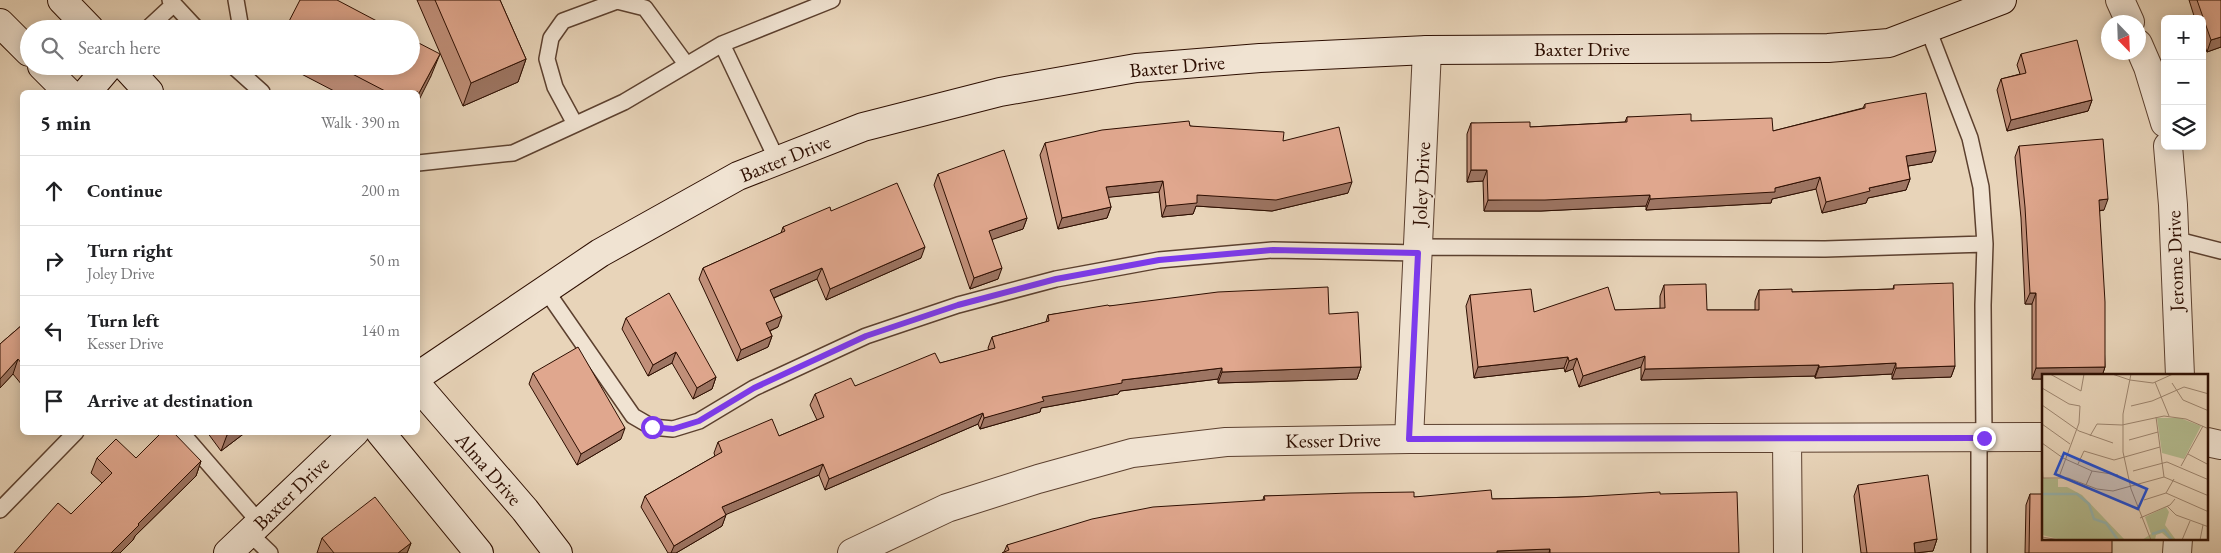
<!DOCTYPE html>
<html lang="en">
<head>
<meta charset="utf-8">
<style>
  :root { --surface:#fff; --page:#f2f2f2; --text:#202124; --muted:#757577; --line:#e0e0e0 }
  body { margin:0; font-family:"EB Garamond",serif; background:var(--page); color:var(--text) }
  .controls { position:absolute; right:15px; top:15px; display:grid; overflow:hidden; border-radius:8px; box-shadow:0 2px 12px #0003 }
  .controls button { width:45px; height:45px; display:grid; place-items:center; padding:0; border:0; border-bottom:1px solid var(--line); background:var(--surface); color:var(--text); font:25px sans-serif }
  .compass { position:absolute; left:2101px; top:15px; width:45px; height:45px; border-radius:50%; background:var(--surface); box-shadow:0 2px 12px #0003; rotate:157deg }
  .stop { position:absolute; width:15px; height:15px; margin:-11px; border:4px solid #7c3aed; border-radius:50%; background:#fff }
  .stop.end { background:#7c3aed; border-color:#fff; box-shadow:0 1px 5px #0008 }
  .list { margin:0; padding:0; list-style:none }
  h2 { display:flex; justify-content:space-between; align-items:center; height:65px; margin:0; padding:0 20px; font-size:21px }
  h2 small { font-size:16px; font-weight:400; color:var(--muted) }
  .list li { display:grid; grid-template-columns:32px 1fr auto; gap:15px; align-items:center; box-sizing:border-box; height:70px; padding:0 20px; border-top:1px solid var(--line) }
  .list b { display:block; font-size:19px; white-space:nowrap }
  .list p { margin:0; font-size:16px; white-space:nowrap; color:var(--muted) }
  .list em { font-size:16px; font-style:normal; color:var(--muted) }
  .icon { flex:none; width:28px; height:28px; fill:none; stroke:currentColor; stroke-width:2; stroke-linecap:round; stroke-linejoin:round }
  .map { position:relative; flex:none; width:2221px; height:553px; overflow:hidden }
  .search { position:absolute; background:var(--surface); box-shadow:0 2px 12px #0003; left:20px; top:20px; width:400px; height:55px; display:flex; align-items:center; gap:12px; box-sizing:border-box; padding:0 18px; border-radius:28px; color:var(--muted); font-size:19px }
  .panel { position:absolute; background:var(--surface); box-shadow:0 2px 12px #0003; left:20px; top:90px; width:400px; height:345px; border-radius:8px }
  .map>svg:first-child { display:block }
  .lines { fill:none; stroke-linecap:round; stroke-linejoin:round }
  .lane-casing { stroke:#5c402f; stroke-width:18 }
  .street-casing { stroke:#5c402f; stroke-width:30 }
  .secondary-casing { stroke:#2d0e01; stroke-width:30 }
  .lane { stroke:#f0e3d2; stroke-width:15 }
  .street { stroke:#f0e3d2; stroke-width:28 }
  .secondary { stroke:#f0e3d2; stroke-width:28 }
  .wall { fill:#c1907a; stroke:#2d0e01 }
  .shaded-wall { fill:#9d7563; stroke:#2d0e01 }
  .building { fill:#e0a78e; stroke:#2d0e01 }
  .route { stroke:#7c3aed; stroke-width:6 }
  .labels { text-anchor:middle; stroke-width:4; stroke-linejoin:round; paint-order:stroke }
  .street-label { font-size:20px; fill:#2d0e01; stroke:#f0e3d2 }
  .inset-river { fill:none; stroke:#97b8b3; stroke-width:2.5 }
  .inset-road { fill:none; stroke:#9d856f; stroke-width:1 }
  .view { fill:#1d4ed8; fill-opacity:0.15; stroke:#1d4ed8; stroke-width:2.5 }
  .inset-edge { fill:none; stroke:#2d0e01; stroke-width:2.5 }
</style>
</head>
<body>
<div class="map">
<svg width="2221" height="553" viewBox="0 0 2221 553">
  <rect width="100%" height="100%" fill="#e8d4b9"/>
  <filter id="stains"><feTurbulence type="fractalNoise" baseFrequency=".004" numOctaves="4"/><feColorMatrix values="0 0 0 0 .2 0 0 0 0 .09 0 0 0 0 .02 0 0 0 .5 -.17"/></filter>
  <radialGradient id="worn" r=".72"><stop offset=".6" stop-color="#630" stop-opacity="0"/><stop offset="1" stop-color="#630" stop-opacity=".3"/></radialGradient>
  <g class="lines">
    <!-- lane casing -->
    <g class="lane-casing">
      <path id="lane" d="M170,0L197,29
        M236,0L241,29
        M147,29L174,4
        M1928,29L1970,138L1981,187L1985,244L1983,305L1984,438
        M722,44L777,160
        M233,66L262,92
        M575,124L555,87L547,59L551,38L563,21L617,1L645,8L686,64
        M418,163L513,153L624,102L722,44L832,0
        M2174,239L2221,251
        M1418,247L1825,249L1985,244
        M545,289L633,416L652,427L673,429L699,421L754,388L866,336L958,305L1056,279L1159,260L1273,250L1418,253
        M181,432L260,523
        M1979,438V553
        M0,510L76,432
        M249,533L270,553"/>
    </g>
    <!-- street casing -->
    <g class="street-casing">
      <path id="street" d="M2120,0L2130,22
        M2138,44L2148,67L2165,123
        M2168,146L2173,205L2180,376
        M1409,439L1427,50
        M1787,439L1788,553
        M2207,442L2221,445
        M852,553L947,508L1038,479L1132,453L1226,442L1409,439L2044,437
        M2177,553L2178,539"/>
    </g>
    <!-- secondary casing -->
    <g class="secondary-casing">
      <path id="secondary" d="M62,0L90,29
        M0,23L29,52
        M42,66L68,92
        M125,66L149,92
        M87,92L109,66
        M418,376L600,253L738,176L863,127L1000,92L1136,68L1260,58L1427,50L1828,48L1889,43L2002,0
        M418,386L525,510L558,553
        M380,432L479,553
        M228,553L355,432"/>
    </g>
    <!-- lane -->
    <use href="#lane" class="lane"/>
    <!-- street -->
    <use href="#street" class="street"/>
    <!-- secondary -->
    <use href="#secondary" class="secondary"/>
  </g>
  <!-- wall -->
  <path class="wall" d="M417,0H500L526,59L518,82L463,106Z
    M2189,0H2221V47L2207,52L2202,39V19H2195Z
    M2021,54L2092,100L2088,111L2007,131L1997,90L2001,79L2020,74L2017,65Z
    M286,66H411L431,76L418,92H336Z
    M1865,104L1932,162L1908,166L1910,179L1906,190L1868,198L1866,203L1822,213L1816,189L1772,199L1771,203L1646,210V206L1541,211H1484L1483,181L1467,182V134L1471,123L1530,127L1625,122L1627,117L1691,121L1773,131L1863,108Z
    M1190,126L1283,141L1348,193L1272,211L1196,206L1193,214L1162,217L1159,192L1108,197L1111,207L1107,218L1058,229L1040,155L1045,143Z
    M2019,146L2104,210L2099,211L2105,367L2102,376H2044V379H2032V304H2025L2021,218L2015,157Z
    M938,174L1027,218L1023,229L992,239L998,279L970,289L934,185Z
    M831,211L921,258L826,300L817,279L774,298L778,327L770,331L772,336L768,347L737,361L699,279L703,268L781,233L783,227Z
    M1664,285L1707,310H1755V301L1759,290L1792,292L1893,289L1894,285L1955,366L1951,377L1892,379V374L1815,378V376L1641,380V367L1579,387L1573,369L1565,372L1564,368L1474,378L1466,306L1470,295L1534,312L1615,310L1660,309V296Z
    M1109,306L1329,314L1361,367L1357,379L1218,383V379L1120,391L1118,394L1041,408L1040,412L980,429L978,424L825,490L819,475L726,514L722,526L676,553H668L641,507L645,496L715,456L714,453L718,442L779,436L817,420L810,405L815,394L855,386L989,350L988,348L992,337L1046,322L1048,315Z
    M626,318L716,377L712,389L693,399L672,363L648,376L622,329Z
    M22,325V385L13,374L0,388V344Z
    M533,373L621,439L577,465L529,384Z
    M207,432H246L221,451Z
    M97,458H136L201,461L196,476L135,536L133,540L102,483L91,473Z
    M1858,485L1937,539L1933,551L1915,553H1861L1854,496Z
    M1660,494L1739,553H1002L1004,552L1007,545L1263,500L1264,496L1414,497L1492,499L1578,497Z
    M2030,494L2112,553H2025L2026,505Z
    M322,538L411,543L407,553H317Z"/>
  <!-- shaded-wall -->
  <path class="shaded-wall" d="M2221,37V47L2207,52L2211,40Z
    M440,54L431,76L418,102V95Z
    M526,59L518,82L463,106L471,83Z
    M2092,100L2088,111L2007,131L2011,120Z
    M1936,151L1932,162L1902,167L1906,156Z
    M1471,170H1487L1483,181L1467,182Z
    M1820,177L1816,189L1772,199L1771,203L1646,210L1650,199L1775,188Z
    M1910,179L1906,190L1868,198L1866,203L1822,213L1826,202L1869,188Z
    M1163,181L1159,192L1102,198L1106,187Z
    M1352,182L1348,193L1272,211L1196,206L1193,214L1162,217L1166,206L1197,195Z
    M1650,195L1646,206L1541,211H1484L1488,200Z
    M2108,199L2104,210L2095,211L2099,200Z
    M1111,207L1107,218L1058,229L1062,218Z
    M1027,218L1023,229L985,242L989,231Z
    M925,247L921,258L826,300L830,289Z
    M822,268L817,279L766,301L770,290Z
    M1002,268L998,279L970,289L974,278Z
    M2030,293H2036L2032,304H2025Z
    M782,316L778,327L762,334L766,323Z
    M772,336L768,347L737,361L741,350Z
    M676,352L672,363L648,376L653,365Z
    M1645,356L1641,367L1579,387L1583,376Z
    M1568,357L1564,368L1474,378L1478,367Z
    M1577,358L1573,369L1565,372L1569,361Z
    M18,359L13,374L0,388V379Z
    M1896,363L1892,374L1815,378L1819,367Z
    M1819,365L1815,376L1641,380L1645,369Z
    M1955,366L1951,377L1892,379L1896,368Z
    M1361,367L1357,379L1218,383L1222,372Z
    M2105,367L2102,376H2044V379H2032L2036,368Z
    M1222,368L1218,379L1120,391L1118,394L1041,408L1040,412L980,429L984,418L1042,397L1122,380Z
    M716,377L712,389L693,399L697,388Z
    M983,413L978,424L825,490L829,479Z
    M625,428L621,439L577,465L581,454Z
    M231,432H246L221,451L227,435Z
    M201,461L196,476L135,536L133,540L120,553H111L138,524Z
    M823,464L819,475L718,518L722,507Z
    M726,515L722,526L676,553H671L674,546Z
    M1937,539L1933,551L1915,553L1914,543Z
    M411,543L407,553H398Z
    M1550,549L1549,553H1496L1497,551Z"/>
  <!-- building -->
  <path class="building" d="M300,0H337L392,29H285Z
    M435,0H500L526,59L471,83Z
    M2197,0H2221V37L2211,40Z
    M411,39L440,54L418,95V92H387L337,66H411Z
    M2077,40L2092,100L2011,120L2001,79L2026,73L2021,54Z
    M1926,93L1936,151L1906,156L1910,179L1869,188L1870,191L1826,202L1820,177L1775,188V192L1650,199V195L1545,200H1488L1487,170H1471V123L1530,122V127L1627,122V117L1691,114V121L1772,118L1773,131L1865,108V104Z
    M1189,121L1190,126L1284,132L1283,141L1339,127L1352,182L1276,200L1197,195V203L1166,206L1163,181L1106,187L1111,207L1062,218L1045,143L1102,130Z
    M2103,139L2108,199L2099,200L2105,302V367L2036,368V293H2030L2025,207L2019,146Z
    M1004,150L1027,218L989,231L1002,268L974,278L938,174Z
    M897,183L925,247L830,289L822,268L770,290L782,316L766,323L772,336L741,350L703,268L785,231L783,227L830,207L831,211Z
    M1953,283L1955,366L1896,368V363L1819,367V365L1645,369V356L1583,376L1577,358L1569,361L1568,357L1478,367L1470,295L1531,289L1534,312L1608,287L1615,310L1665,308L1664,285L1706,284L1707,310H1759V290L1792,289V292L1894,289V285Z
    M1328,287L1329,314L1358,312L1361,367L1222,372V368L1122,380V383L1042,397L1044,401L984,418L983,413L829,479L823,464L722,507L726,515L674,546L645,496L722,452L718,442L772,419L779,436L824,417L815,394L851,378L855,386L935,353L940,363L995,348L992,337L1049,321L1048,315L1108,305L1109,306L1218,292Z
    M669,293L716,377L697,388L676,352L653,365L626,318Z
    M22,325V364L18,359L0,379V344Z
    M578,347L625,428L581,454L533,373Z
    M162,432H173L201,461L138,524L139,525L111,553H14L58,503L71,514L112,473L97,458L116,439L136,458Z
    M225,432H231L227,435Z
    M1928,475L1937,539L1914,543L1915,553H1867L1858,485Z
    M1491,490L1492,499L1578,497L1660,492V494L1737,492L1739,553H1550V549L1497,551V553H1002L1009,550L1007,545L1092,519L1153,507L1265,500L1264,496L1350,493L1414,492V497Z
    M2030,494H2044V539H2112V553H2029Z
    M375,497L411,543L398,553H334L322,538Z"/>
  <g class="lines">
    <!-- route -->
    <path class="route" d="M652,427L673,429L699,421L754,388L866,336L958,305L1056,279L1159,260L1273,250L1418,253L1409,439L1984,438"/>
  </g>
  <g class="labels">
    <!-- street labels -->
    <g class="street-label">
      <text x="1582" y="56">Baxter Drive</text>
      <text transform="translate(1177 66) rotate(-5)" y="7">Baxter Drive</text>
      <text transform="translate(785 158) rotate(-22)" y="7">Baxter Drive</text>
      <text transform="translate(1421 184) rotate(-87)" y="7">Joley Drive</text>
      <text transform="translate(2175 261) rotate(-92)" y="7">Jerome Drive</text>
      <text transform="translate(1333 440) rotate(-1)" y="7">Kesser Drive</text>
      <text transform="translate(489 469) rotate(49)" y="7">Alma Drive</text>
      <text transform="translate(291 493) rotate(-44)" y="7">Baxter Drive</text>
    </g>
  </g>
  <!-- overview -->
  <g transform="translate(2042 374)">
    <rect width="166" height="166" fill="#e8d4b9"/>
    <path d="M115,44H138L159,52L142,85L120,79ZM0,104L16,105V113H25L40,121L83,166H20L0,161ZM124,133L127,138L123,151L134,166H128L120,159L114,161L113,166H100L109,160L103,143Z" fill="#b4bd91"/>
    <path class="inset-river" d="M0,120H35L47,130L52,145L64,149L76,166M110,160L122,156L130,166"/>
    <path class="inset-road" d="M8,0L39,17L42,0M70,0L88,6M89,0L81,40V78L89,115L109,166M88,6L111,9L131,0M113,8L127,42M130,9L141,26L167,37M0,14L27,30L38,32L37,49L17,103M0,31L37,57L71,69M89,32L110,27L142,13L167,20M114,43L122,103M0,50L28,70M48,62L55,50L80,51L122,42L144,45L167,55M87,66L116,58M0,69L21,84L50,97L76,101M146,80L167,91M0,88L1,104M36,90L42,77L72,86L118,73M139,92L161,52M91,97L125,88L167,106M0,104H26L55,115L71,117L122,103L167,122M44,111L50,97M124,119L132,105M102,126L124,119L167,138M125,132L134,141L167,153M98,144L128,131L133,125M0,163L18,166M140,166L148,147M158,166L161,151"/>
    <path class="view" d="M22,79L105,115L96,135L13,100Z"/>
    <rect width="166" height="166" class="inset-edge"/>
  </g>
  <rect width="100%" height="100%" filter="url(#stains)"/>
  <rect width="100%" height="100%" fill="url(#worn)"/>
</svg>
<div class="controls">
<button>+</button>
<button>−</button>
<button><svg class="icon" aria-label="layers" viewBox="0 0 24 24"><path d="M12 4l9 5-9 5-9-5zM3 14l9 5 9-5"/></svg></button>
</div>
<svg class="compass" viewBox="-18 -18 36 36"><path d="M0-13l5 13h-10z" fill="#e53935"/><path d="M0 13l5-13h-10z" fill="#757577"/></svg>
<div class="stop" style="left:652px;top:427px"></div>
<div class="stop end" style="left:1984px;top:438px"></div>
<div class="search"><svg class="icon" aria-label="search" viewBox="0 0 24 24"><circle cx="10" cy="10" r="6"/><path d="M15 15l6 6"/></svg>Search here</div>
<section class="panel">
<h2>5 min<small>Walk · 390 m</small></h2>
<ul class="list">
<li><svg class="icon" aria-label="ahead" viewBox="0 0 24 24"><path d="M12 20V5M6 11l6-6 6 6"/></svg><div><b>Continue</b></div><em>200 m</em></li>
<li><svg class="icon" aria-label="right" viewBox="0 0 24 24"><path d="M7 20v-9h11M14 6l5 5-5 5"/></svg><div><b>Turn right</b><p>Joley Drive</p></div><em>50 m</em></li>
<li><svg class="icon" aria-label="left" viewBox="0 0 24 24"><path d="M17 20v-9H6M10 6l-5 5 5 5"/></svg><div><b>Turn left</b><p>Kesser Drive</p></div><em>140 m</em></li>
<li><svg class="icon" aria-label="arrive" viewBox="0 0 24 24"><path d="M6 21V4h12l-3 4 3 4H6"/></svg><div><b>Arrive at destination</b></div></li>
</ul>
</section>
</div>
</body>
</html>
